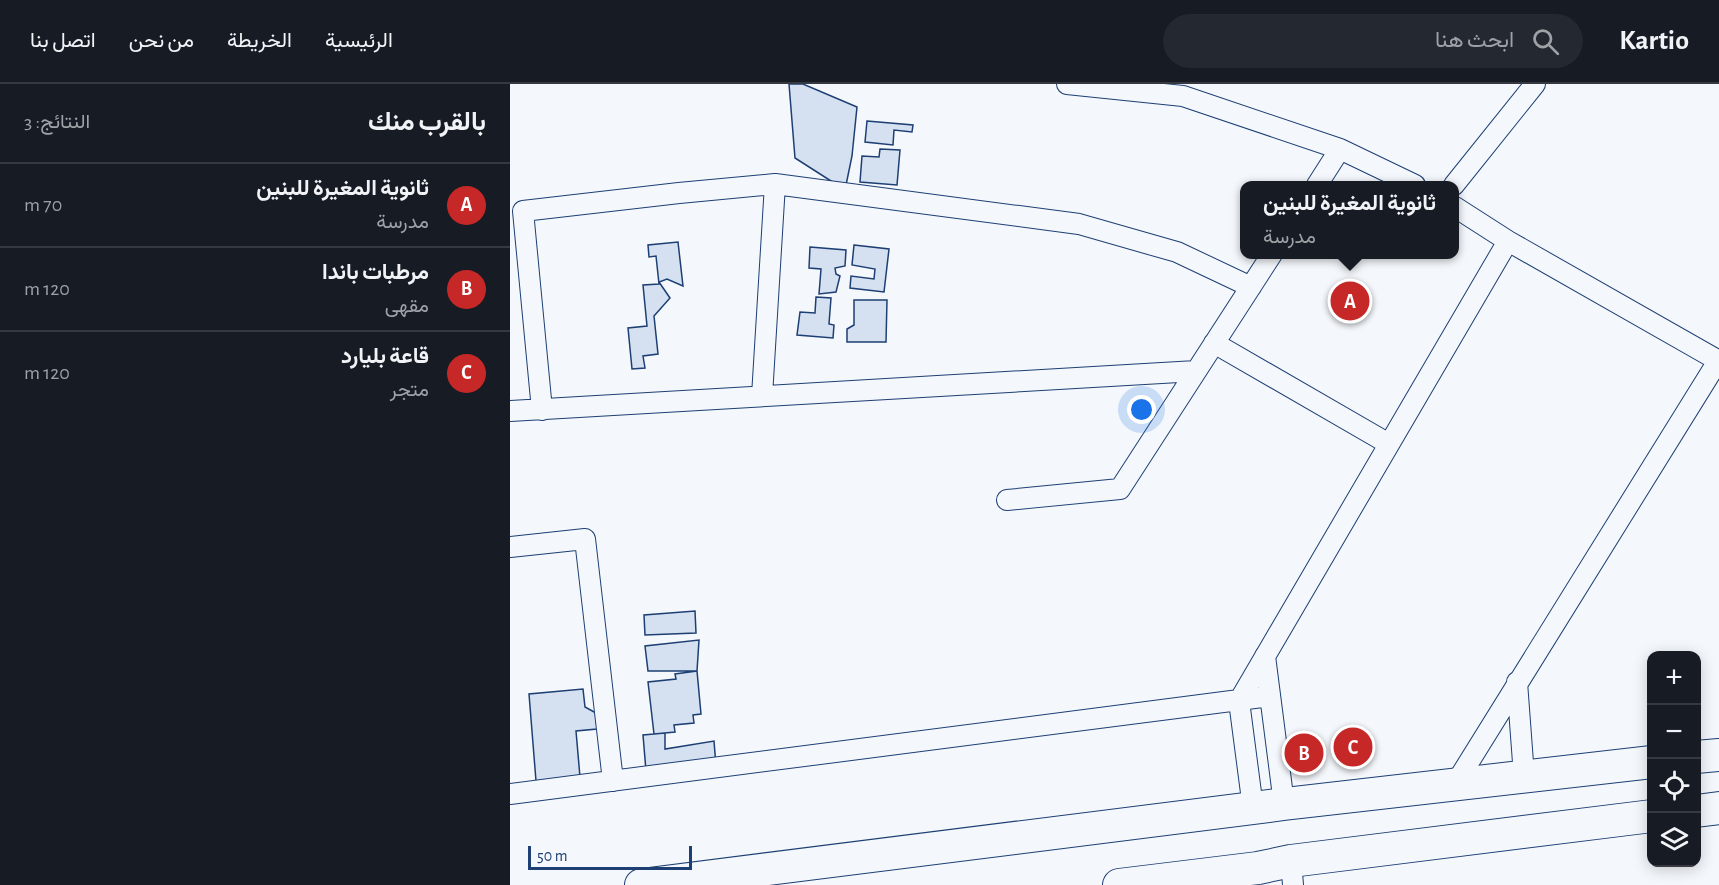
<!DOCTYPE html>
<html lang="ar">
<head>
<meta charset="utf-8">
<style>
  :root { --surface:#171b24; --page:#242831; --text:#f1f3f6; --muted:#9ea1a6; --line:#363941; --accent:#c62828 }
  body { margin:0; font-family:"Alegreya Sans",Vazirmatn,sans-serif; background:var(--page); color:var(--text); direction:rtl }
  .controls { position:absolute; right:18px; bottom:18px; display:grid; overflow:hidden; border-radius:12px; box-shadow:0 3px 15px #0003 }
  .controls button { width:54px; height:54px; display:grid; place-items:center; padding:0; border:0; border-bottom:2px solid var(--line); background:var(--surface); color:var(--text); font:30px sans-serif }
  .scale { position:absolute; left:18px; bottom:15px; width:164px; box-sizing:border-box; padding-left:6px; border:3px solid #1d3f73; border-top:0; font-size:16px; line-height:21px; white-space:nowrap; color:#1d3f73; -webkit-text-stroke:4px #f4f7fb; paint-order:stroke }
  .you { position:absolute; left:632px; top:326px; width:21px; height:21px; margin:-15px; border:4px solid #fff; border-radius:50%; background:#1a73e8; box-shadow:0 0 0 9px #1a73e833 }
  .badge { display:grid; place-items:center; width:39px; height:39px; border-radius:50%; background:var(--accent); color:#fff; font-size:20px; font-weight:700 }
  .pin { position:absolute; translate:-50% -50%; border:3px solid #fff; box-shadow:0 2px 6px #0006 }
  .popup { position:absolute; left:730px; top:97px; width:219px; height:78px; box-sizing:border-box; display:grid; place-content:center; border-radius:12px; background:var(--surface); filter:drop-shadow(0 2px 4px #0005); font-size:20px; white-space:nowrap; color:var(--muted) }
  .popup b { font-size:22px; color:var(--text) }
  .popup::after { content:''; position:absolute; left:50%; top:100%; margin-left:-12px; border:12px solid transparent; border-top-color:var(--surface) }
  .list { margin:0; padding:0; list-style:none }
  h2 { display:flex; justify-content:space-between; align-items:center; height:78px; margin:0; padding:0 24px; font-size:26px }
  h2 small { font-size:20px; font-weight:400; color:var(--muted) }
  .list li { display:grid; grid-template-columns:39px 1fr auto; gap:18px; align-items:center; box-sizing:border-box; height:84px; padding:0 24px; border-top:2px solid var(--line) }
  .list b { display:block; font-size:22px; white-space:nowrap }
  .list p { margin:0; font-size:20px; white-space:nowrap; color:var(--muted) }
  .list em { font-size:20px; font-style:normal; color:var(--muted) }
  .icon { flex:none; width:33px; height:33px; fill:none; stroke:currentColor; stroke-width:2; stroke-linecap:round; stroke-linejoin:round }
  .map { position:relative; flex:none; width:1209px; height:801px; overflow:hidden; direction:ltr }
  header { display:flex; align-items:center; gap:36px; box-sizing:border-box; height:84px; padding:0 30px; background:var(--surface); border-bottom:2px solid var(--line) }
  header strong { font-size:28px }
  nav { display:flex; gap:33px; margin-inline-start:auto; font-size:21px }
  .search { width:420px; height:54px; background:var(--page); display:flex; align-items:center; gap:15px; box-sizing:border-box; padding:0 21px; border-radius:33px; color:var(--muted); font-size:22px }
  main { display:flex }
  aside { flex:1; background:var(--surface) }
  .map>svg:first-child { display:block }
  .building { fill:#d5e0f0; stroke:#1d3f73; stroke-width:1.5 }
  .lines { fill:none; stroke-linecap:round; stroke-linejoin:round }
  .street-casing { stroke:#1d3f73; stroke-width:22 }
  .primary-casing { stroke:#1d3f73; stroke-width:34 }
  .street { stroke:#f4f7fb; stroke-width:20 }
  .primary { stroke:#f4f7fb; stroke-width:32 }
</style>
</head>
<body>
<header>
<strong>Kartio</strong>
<div class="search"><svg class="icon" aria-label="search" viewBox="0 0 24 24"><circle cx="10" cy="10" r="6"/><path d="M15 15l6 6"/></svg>ابحث هنا</div>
<nav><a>الرئيسية</a><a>الخريطة</a><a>من نحن</a><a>اتصل بنا</a></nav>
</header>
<main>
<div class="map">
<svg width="1209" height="801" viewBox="0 0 1209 801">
  <rect width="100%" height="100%" fill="#f4f7fb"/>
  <!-- building -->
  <path class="building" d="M279,0H293L347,23L342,72L335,106L285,74Z
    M357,37L403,41L402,48L384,46L383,61L355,58Z
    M370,65L390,66L387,101L350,98L352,72L369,73Z
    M168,158L173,202L157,195L149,198L160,214L144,232L148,270L133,272L135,284L122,285L118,244L137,242L133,201L149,200L146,172L139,173L138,161Z
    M344,161L379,165L374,208L340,204L341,192L364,195L365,185L342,181Z
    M300,163L336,166L335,182L325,184L326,190L330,192L326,208L309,210L311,185L299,184Z
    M306,213L321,214L319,240L324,241L323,254L287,251L290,228L305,229Z
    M344,216H377L376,258H337V245L344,241Z
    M185,527L186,549L135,551L134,531Z
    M189,556L187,587H138L135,562Z
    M187,587L191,630L183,631L184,639L164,641L165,648L144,650L138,598L166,595L165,590Z
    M73,605L75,623L86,629L87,645L66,647L70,693L26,697L19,610Z
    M155,649V665L204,657L206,682L136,687L133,651Z"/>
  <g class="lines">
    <!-- street casing -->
    <g class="street-casing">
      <path id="street" d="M557,0L673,12L830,65L905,101
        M807,101L830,65
        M944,101L1025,0
        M945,123L998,157L1209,277
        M704,259L879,360
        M252,312L265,100
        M32,326L13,127L169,109L265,100L569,140L667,168L741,203
        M0,327L686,287
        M497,416L610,405L762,170
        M0,463L75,455L103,697
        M755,572L774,720
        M1007,598L1014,692
        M944,702L1208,277
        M0,710L760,612
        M743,724L729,617L998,157
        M781,777L783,801"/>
    </g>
    <!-- primary casing -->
    <g class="primary-casing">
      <path id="primary" d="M1186,673L1209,671
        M1186,727L1209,724
        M131,801L774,720L1142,678
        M609,801L748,784L781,777L1142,732"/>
    </g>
    <!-- street -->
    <use href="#street" class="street"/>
    <!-- primary -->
    <use href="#primary" class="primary"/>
  </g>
</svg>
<div class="controls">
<button>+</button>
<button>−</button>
<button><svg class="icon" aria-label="locate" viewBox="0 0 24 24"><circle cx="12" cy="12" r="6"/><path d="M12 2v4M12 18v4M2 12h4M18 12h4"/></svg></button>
<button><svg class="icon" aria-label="layers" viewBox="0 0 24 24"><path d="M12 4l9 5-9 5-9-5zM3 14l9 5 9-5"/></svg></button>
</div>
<div class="scale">50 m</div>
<div class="you"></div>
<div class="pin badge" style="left:840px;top:217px">A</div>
<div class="popup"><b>ثانوية المغيرة للبنين</b>مدرسة</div>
<div class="pin badge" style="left:794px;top:669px">B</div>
<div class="pin badge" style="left:843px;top:663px">C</div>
</div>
<aside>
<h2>بالقرب منك<small>النتائج: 3</small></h2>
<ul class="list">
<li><span class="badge">A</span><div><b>ثانوية المغيرة للبنين</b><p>مدرسة</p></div><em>70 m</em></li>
<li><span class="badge">B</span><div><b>مرطبات باندا</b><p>مقهى</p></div><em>120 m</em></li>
<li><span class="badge">C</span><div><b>قاعة بليارد</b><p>متجر</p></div><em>120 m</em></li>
</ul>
</aside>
</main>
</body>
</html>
